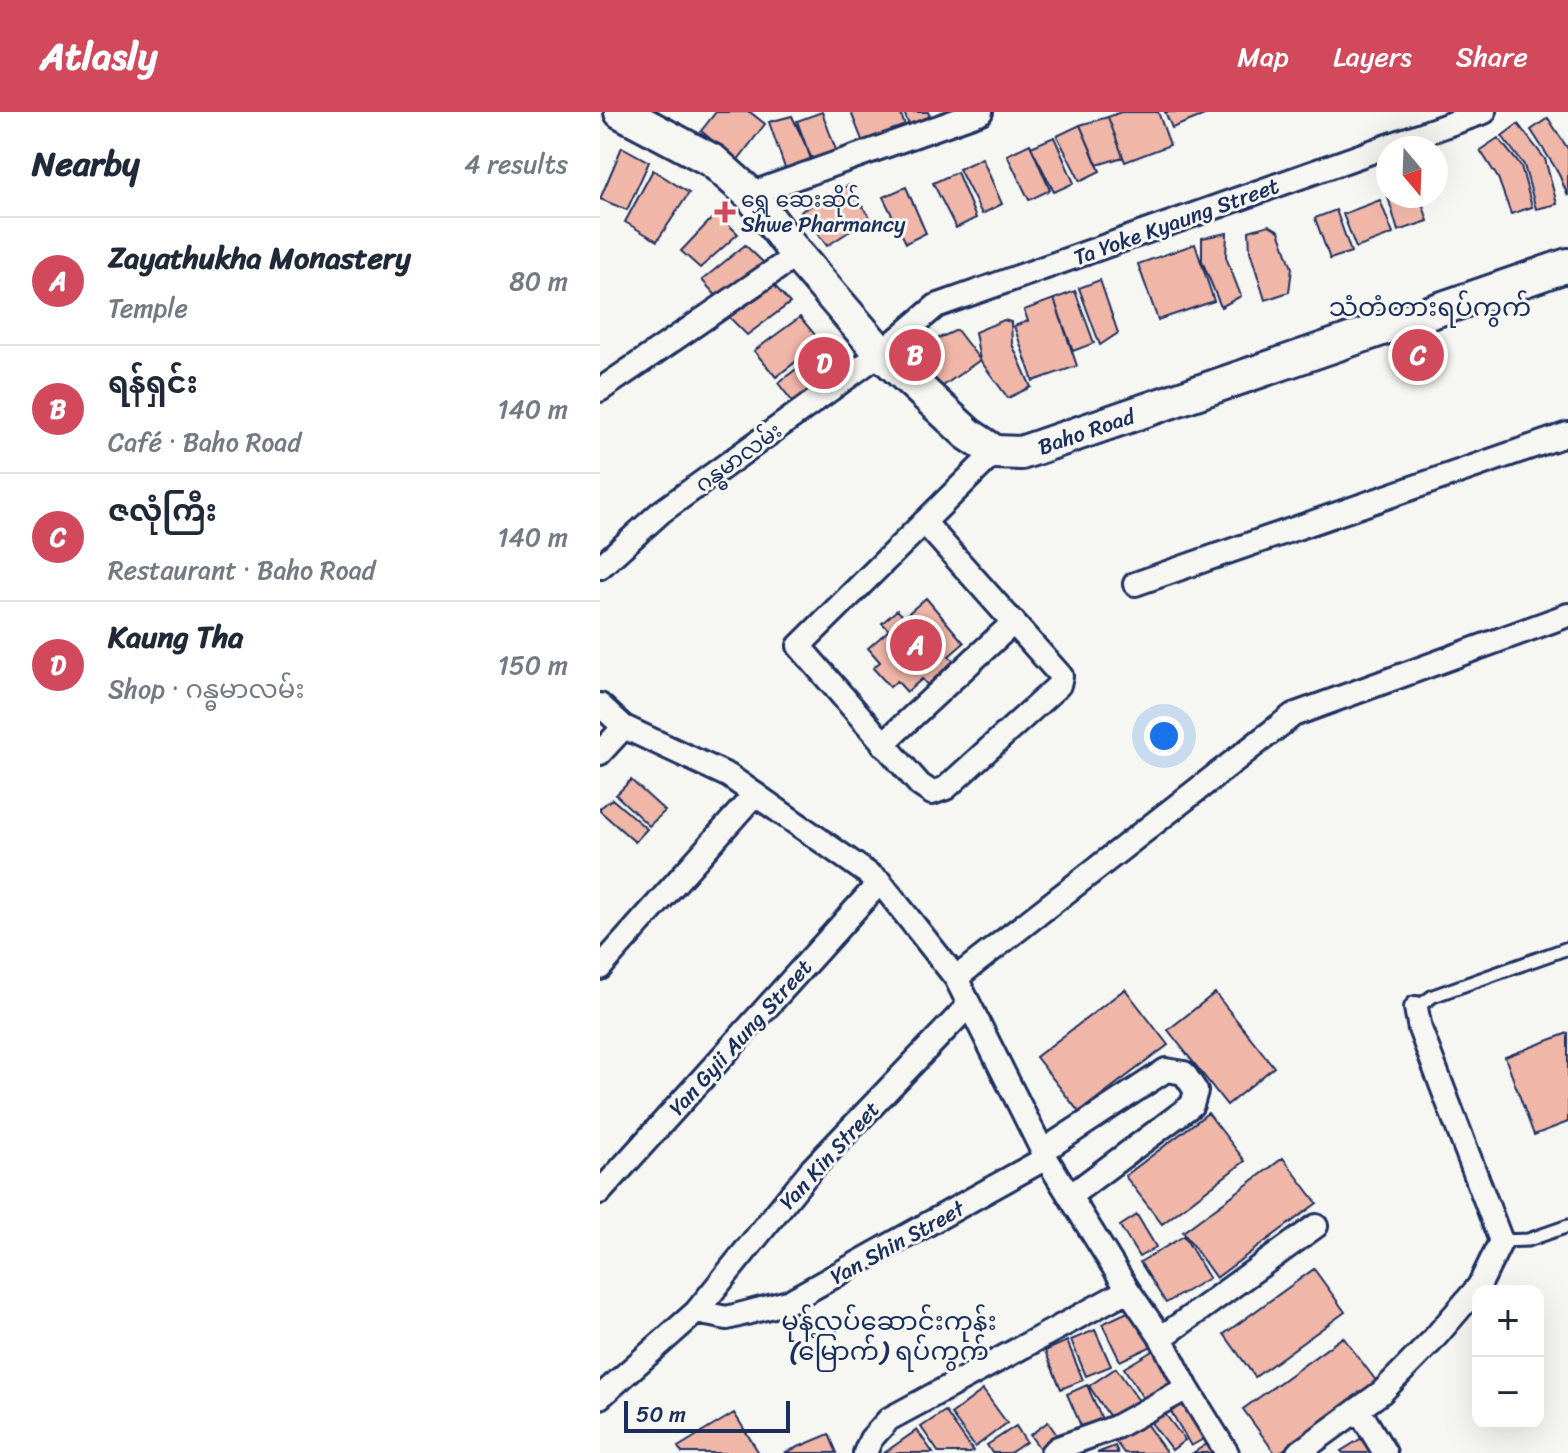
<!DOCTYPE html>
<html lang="en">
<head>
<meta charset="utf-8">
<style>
  :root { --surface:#fff; --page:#f2f2f3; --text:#1f2937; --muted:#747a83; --line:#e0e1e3; --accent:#d1495b }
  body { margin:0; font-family:Sriracha,"Noto Sans Myanmar",sans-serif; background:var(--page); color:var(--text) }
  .controls { position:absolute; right:24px; bottom:24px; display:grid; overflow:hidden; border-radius:16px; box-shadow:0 8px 32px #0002 }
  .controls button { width:72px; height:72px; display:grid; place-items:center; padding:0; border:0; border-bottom:2px solid var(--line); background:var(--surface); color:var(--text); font:40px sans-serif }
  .compass { position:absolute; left:776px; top:24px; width:72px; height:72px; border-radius:50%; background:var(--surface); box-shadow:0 8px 32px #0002; rotate:161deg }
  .scale { position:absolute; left:24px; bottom:20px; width:166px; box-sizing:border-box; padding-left:8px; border:4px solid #1b2f5e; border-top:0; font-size:22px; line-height:28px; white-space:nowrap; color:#1b2f5e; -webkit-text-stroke:6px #f6f6f2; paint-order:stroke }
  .you { position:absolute; left:564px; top:624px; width:28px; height:28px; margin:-20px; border:6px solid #fff; border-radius:50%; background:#1a73e8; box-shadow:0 0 0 12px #1a73e833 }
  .badge { display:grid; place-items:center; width:52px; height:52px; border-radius:50%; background:var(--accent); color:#fff; font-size:26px; font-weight:700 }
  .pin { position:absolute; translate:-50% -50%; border:4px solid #fff; box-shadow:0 2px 8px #0006 }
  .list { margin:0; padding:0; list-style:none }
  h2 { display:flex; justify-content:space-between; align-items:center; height:104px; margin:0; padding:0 32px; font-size:34px }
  h2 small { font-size:26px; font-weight:400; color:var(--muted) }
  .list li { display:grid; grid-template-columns:52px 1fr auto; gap:24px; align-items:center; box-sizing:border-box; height:128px; padding:0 32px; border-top:2px solid var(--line) }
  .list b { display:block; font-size:30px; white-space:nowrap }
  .list p { margin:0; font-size:26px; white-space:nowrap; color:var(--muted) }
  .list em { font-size:26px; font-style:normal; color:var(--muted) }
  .map { position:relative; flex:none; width:968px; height:1341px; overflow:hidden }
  header { display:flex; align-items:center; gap:48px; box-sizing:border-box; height:112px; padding:0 40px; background:var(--accent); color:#fff }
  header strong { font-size:38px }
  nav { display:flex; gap:44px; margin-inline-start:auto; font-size:28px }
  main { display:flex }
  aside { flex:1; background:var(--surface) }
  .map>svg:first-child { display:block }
  .building { fill:#f0b6a8; stroke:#1b2f5e; stroke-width:2 }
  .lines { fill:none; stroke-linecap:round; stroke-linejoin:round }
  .service-casing { stroke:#1b2f5e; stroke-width:17 }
  .minor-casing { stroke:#1b2f5e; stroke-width:28 }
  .secondary-casing { stroke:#1b2f5e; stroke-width:38 }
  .service { stroke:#f6f6f2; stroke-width:11 }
  .minor { stroke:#f6f6f2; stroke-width:22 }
  .secondary { stroke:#f6f6f2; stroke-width:32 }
  .poi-dot { fill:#d1495b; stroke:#f6f6f2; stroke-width:3 }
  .labels { text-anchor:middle; stroke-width:6; stroke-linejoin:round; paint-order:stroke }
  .poi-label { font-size:22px; fill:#1b2f5e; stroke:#f6f6f2; text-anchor:start }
  .street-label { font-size:22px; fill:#1b2f5e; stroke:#f6f6f2 }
  .quarter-label { font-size:26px; fill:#1b2f5e; stroke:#f6f6f2 }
</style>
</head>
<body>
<header>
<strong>Atlasly</strong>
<nav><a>Map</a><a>Layers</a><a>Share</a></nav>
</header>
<main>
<aside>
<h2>Nearby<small>4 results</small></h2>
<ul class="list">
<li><span class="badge">A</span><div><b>Zayathukha Monastery</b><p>Temple</p></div><em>80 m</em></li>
<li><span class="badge">B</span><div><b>ရန်ရှင်း</b><p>Café · Baho Road</p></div><em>140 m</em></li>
<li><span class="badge">C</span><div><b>ဇလုံကြီး</b><p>Restaurant · Baho Road</p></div><em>140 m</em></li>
<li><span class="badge">D</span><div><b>Kaung Tha</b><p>Shop · ဂန္ဓမာလမ်း</p></div><em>150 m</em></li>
</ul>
</aside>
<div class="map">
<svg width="968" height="1341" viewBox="0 0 968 1341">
  <rect width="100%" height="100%" fill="#f6f6f2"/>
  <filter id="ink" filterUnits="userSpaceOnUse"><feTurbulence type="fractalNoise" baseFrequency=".0125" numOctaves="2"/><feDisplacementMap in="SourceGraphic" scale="16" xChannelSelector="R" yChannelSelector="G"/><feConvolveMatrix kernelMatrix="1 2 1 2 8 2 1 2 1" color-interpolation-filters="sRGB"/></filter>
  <g filter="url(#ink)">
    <!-- building -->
    <path class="building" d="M116,0H150L165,12L137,49L101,19Z
      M222,0L240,49L215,58L197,9Z
      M251,0H300L307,19L264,33Z
      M304,0H328L333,12L311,19Z
      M521,0H558L570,33L525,50L508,5Z
      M565,0H612L572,16Z
      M192,4L212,47L185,56L169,10Z
      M508,5L523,45L497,53L480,13Z
      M948,6L968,37V84L958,60L931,18Z
      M918,12L945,47L957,92L936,97L924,53L902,24Z
      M480,13L500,59L480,69L457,24Z
      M454,25L474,71L454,80L431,35Z
      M898,26L921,54L932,95L911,102L898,66L880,38Z
      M430,32L450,78L429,88L407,43Z
      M22,35L49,50L27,98L0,87Z
      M382,46L402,92L382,102L359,57Z
      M53,58L89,81L57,129L25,110Z
      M357,60L376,106L356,116L333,71Z
      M249,73L270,106L227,134L201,99Z
      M306,75L326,121L306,131L283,85Z
      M792,84H820L828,109L798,119L788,85Z
      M780,88L793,122L756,136L743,102Z
      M736,98L751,140L730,147L715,106Z
      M117,101L138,122L100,156L81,139Z
      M669,113L679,119L692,156L689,180L665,188L650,139L649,119Z
      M627,121L626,145L641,184L621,195L602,149V126Z
      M595,132L614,189L558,208L538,152Z
      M145,133L165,152L119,187L102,168Z
      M500,168L518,221L500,233L479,176Z
      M174,173L190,191L147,223L128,204Z
      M475,179L494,231L473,239L454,187Z
      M454,187L477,254L433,269L414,214L428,209L424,198Z
      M200,205L221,230L176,265L154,239Z
      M404,208L411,210L412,232L431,275L408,286L380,248L375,220Z
      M357,218L380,248L333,281L299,244Z
      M229,232L248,254L196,294L178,271Z
      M326,486L364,531L349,544L359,555L332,578L322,567L307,580L297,569L290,575L273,556L280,550L268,536L289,518L282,511L297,498L304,505Z
      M31,668L65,699L49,714L16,683Z
      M12,687L47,717L35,730L0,699V696Z
      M525,877L568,933L479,1000L436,945Z
      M615,881L674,955L627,993L568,918Z
      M968,921V1010L934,1023L905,945Z
      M608,1001L645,1049L562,1112L525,1064Z
      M683,1046L717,1091L616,1166L583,1120Z
      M537,1103L556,1135L539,1145L520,1114Z
      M584,1124L609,1166L566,1191L540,1150Z
      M714,1157L745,1200L655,1265L624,1222Z
      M536,1196L554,1233L520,1249L502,1212Z
      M495,1218L511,1254L486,1264L471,1228Z
      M743,1225L777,1270L679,1341H675L643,1297Z
      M467,1229L483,1268L461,1277L445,1239Z
      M554,1238L576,1273L546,1291L524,1256Z
      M516,1256L543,1295L516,1314L489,1274Z
      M487,1273L504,1312L484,1321L467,1282Z
      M383,1278L407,1311L375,1335L351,1302Z
      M589,1284L612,1322L591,1334L569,1296Z
      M562,1298L585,1328L572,1338L549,1308Z
      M345,1299L373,1339L370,1341H339L321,1315Z
      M134,1301L159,1341H82L78,1335Z
      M542,1306L566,1340L565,1341H524L513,1326Z
      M448,1310L463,1332L443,1341L430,1323Z
      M416,1314L426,1330L410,1341H392L387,1333Z
      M317,1318L333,1341H284Z
      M229,1322L237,1341H184Z
      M765,1324L776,1341H743L741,1339Z
      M613,1328L622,1341H593Z
      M515,1334L518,1341H497Z"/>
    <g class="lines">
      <!-- service casing -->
      <g class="service-casing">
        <path id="service" d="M816,896L833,884L968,836
          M901,1129L928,1128L968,1114"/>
      </g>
      <!-- minor casing -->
      <g class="minor-casing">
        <path id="minor" d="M150,82L381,0
          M0,278L197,143
          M324,410L461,564L459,573L346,676L332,681L320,673L199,534L395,340
          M0,455L61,400L281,241L336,194L884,0
          M535,472L968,322
          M0,593L24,615L129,664L280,770L356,866L446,1046L528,1178L561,1226L587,1276L627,1341
          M283,632L414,510
          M0,641L24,615
          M0,856L155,682
          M356,866L693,603L968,503
          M443,1039L566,958L584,961L596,979L592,993L470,1084
          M0,1080L280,770
          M96,1200L127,1206L188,1190L446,1046
          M561,1226L716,1114
          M0,1285L96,1200L210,1059L369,893
          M759,1298L785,1341
          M265,1341L271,1327L289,1307L528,1178
          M452,1341L458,1336L516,1315L587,1276
          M698,1341L782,1280L831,1230L879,1174L901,1129L820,917L816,896"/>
      </g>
      <!-- secondary casing -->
      <g class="secondary-casing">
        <path id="secondary" d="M21,0L113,49L150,82L197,143L281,241L368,322L395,340L421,341L968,153"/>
      </g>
      <!-- service -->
      <use href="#service" class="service"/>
      <!-- minor -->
      <use href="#minor" class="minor"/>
      <!-- secondary -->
      <use href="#secondary" class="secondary"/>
    </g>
  </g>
  <!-- markers -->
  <path class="poi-dot" d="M121 88h8v8h8v8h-8v8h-8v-8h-8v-8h8z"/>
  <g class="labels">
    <!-- poi labels -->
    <g class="poi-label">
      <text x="141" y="95">ရွှေ ဆေးဆိုင်<tspan x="141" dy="25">Shwe Pharmancy</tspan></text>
    </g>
    <!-- street labels -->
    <g class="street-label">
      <text transform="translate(576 109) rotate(-20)" y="8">Ta Yoke Kyaung Street</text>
      <text transform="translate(486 319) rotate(-19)" y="8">Baho Road</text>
      <text transform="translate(138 345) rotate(-36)" y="8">ဂန္ဓမာလမ်း</text>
      <text transform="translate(140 925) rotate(-48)" y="8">Yan Gyii Aung Street</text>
      <text transform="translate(229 1043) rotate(-48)" y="8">Yan Kin Street</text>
      <text transform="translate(297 1130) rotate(-29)" y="8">Yan Shin Street</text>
    </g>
    <!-- quarter labels -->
    <g class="quarter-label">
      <text x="830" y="204">သံတံတားရပ်ကွက်</text>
      <text x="289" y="1218">မုန့်လုပ်ဆောင်းကုန်း<tspan x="289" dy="30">(မြောက်) ရပ်ကွက်</tspan></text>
    </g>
  </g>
</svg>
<div class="controls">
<button>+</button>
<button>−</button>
</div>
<svg class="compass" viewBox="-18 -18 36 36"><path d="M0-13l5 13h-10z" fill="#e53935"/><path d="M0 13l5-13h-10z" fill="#747a83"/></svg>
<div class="scale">50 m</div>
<div class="you"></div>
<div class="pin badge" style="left:316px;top:533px">A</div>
<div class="pin badge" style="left:315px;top:243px">B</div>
<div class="pin badge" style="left:818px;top:243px">C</div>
<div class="pin badge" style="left:224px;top:251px">D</div>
</div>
</main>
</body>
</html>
